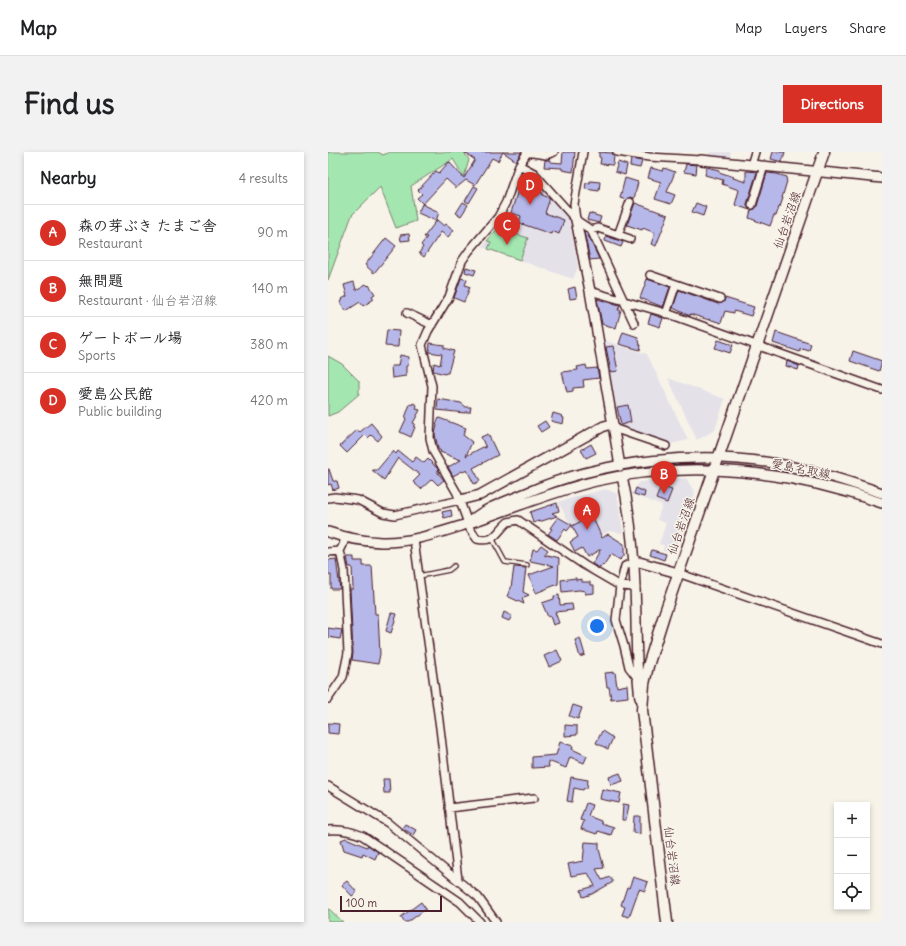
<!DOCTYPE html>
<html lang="en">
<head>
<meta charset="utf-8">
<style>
  :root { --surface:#fff; --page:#f2f2f2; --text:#202124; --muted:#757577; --line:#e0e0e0; --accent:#d93025 }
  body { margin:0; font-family:Delius,"Klee One",sans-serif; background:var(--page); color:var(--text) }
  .controls { position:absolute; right:12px; bottom:12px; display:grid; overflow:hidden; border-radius:0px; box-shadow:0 2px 6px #0003 }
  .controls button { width:36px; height:36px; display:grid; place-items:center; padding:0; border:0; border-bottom:1px solid var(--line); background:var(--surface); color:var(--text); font:20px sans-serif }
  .scale { position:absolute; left:12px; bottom:10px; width:102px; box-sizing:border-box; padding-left:4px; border:2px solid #4a1f2b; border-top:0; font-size:11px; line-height:14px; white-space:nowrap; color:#4a1f2b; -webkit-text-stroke:3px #f7f3e8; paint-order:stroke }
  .you { position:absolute; left:269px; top:474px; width:14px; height:14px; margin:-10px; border:3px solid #fff; border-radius:50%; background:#1a73e8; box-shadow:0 0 0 6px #1a73e833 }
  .badge { display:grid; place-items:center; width:26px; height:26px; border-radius:50%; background:var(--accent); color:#fff; font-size:13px; font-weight:700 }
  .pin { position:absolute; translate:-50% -33px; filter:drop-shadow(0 1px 2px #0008) }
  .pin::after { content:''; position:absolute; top:21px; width:14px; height:12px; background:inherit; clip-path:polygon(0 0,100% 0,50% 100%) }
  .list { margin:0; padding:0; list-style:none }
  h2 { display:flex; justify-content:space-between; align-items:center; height:52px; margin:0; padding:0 16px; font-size:17px }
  h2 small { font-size:13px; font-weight:400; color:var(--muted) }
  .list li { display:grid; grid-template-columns:26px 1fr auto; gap:12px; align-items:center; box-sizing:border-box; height:56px; padding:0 16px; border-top:1px solid var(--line) }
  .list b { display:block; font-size:15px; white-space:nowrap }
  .list p { margin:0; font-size:13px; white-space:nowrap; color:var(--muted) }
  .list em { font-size:13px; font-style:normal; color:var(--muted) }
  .icon { flex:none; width:22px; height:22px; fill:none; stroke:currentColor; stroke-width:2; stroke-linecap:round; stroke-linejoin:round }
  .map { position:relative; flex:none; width:554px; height:770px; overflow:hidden; border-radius:0px }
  header { display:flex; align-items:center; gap:24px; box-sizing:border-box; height:56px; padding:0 20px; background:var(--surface); border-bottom:1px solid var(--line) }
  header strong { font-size:19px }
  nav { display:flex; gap:22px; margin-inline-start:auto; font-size:14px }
  .intro { display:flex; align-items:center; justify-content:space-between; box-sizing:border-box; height:96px; padding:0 24px }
  h1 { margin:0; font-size:28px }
  .button { padding:10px 18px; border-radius:0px; background:var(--accent); color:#fff; font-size:14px; font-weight:700 }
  main { display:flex; gap:24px; padding:0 24px }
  aside { flex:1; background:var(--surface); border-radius:0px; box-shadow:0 2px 6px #0003 }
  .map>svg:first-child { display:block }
  .built { fill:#e4e1e9 }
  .green { fill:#a4e6b0; stroke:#77826e }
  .building { fill:#b7b8ea; stroke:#4a1f2b }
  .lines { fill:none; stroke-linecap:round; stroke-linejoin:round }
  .lane-casing { stroke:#4a1f2b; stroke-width:6 }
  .street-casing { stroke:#4a1f2b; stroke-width:10 }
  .secondary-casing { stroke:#4a1f2b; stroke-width:12 }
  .primary-casing { stroke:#4a1f2b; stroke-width:13 }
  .lane { stroke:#f7f3e8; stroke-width:3.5 }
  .street { stroke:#f7f3e8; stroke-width:7 }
  .secondary { stroke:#f7f3e8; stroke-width:9 }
  .primary { stroke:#f7f3e8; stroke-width:10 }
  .labels { text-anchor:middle; stroke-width:3; stroke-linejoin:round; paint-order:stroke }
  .street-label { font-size:12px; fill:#4a1f2b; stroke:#f7f3e8 }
</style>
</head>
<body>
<header>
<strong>Map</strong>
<nav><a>Map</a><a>Layers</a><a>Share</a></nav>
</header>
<div class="intro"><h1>Find us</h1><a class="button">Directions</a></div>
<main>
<aside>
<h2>Nearby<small>4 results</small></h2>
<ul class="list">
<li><span class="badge">A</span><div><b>森の芽ぶき たまご舎</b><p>Restaurant</p></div><em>90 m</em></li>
<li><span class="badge">B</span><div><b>無問題</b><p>Restaurant · 仙台岩沼線</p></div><em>140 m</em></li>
<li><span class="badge">C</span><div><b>ゲートボール場</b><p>Sports</p></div><em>380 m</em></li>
<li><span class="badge">D</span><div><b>愛島公民館</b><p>Public building</p></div><em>420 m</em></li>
</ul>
</aside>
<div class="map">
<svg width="554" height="770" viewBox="0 0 554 770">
  <rect width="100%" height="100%" fill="#f7f3e8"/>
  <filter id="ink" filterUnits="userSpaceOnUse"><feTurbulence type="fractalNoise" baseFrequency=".025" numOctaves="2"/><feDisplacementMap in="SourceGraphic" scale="8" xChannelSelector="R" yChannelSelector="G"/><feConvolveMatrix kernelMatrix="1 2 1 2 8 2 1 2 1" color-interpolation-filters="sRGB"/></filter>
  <g filter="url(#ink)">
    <!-- built -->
    <path class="built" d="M382,0H403L401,6L380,4Z
      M200,20L241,65L250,115L245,127L154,95L176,69L181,59L194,23Z
      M275,188L319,202L360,288L343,292L292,274Z
      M340,226L397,247L387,278L369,288Z
      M358,326L367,341L346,401L335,398L336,393L331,392L338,371L329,368L334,353L305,343V340L312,330Z
      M278,337L289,342L295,381L281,379L254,394L230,350Z"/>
    <!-- green -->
    <path class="green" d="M0,0H50L55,3L62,0H136L141,8L136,25L125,7L83,34L88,69L68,76L52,35L24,63L0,128Z
      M170,76L200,86L192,108L160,97L163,90L159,89Z
      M0,204L14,212L31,229V242L10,260L0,264Z
      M0,756L15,770H0Z"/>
    <!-- building -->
    <path class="building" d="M136,0H175L170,9L164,6L147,33L138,28L128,36L118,27L95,52L89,46L94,42L90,38L108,19L111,21L121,10L136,26L147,8Z
      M175,0H193V1L188,9Z
      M235,0H247L245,20L234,18V16L216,15L217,8H222V10L234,11Z
      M271,0L284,1L286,4L285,13L272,12L273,6L271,5Z
      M445,0H457L454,10L443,7Z
      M303,7L314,9L312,16L302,14Z
      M290,10L299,13L297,23L287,20Z
      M358,12L369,13L368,22L356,20Z
      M379,15L392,18L391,20L406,25L405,26L418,30V19L429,20L419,52V54L422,58L407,53L411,38L394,32L395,28L377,23Z
      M323,16L335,19L336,16L347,20L339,40L347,43L343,52L327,47L333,30L320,26Z
      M439,21L449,22L459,25L458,28L459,29L454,46H455L452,55H451L448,64L446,63L442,74L421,66L423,58L427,57L429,54Z
      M297,26L310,30L306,47L302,45L298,48L292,46Z
      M193,28L211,34L213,36L212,40L215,41L214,43L222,46L217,61L236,68L231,82L224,79L223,82L191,71L193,64L183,61Z
      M262,29L272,30L271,39L257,37L258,31H262Z
      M146,34L150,36L141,51L137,49Z
      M135,50L140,53L133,64L128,61Z
      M307,51L340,63L328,94L323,92L327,81L315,76L314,78L299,73Z
      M368,51L378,55L375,64L364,60Z
      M94,52L111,60L108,69L90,61Z
      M261,61L273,65L271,71L259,68Z
      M109,68L116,74L118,72L126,78L120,85L113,80L96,105L91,101L95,95L93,93L99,85H96Z
      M256,80L259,81L271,107L262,108Z
      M81,82L82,88L73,89L72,83Z
      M278,84L295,90L293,95L277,89Z
      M58,86L68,94L46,121L37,113Z
      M138,115L148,118L146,123L137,120Z
      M133,126L139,128L137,133L142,135L136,150L126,146Z
      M319,127L342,135L335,155L312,146Z
      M26,130L28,138L38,132L40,134L41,133L47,142L44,144L46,147L35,154L32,150L18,159L12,150L15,148L14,147L19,144L16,133Z
      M247,135L249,146L242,147L240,137Z
      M351,138L390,152L396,150L397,146L426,155L423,164L406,159V161L397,159L393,171L381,167V168L362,162V164L345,156Z
      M269,147L292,153L290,158H293L288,176L274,172Z
      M323,162L335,166L332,175L320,171Z
      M59,178L71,179L70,195L57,194Z
      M295,180L310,185V187L311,188L312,193H313L312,198L291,192Z
      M448,180L483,192L481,199L475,197V198L472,197V200L445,191Z
      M390,188L405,193L402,201L387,196Z
      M102,191L116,193V196L126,199L120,221H118L117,222L105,219L106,211L112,213L114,202L101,200Z
      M285,194L290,219L283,220L278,195Z
      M525,199L554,209L551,219L522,209Z
      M72,203L81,205L80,214H78V224L64,226L63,214H70Z
      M459,209L471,214L470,218L458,214Z
      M258,213L259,217L269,216L271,226L255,228L256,235L245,236V239L239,240L234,220L250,218L249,215Z
      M110,247L133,251L138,255H143L142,260H137V261L109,258Z
      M85,251L89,253L88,257L92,258L85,271L87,272L85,274L87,275L83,285L72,280L78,267L77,266L82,252L84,253Z
      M300,253L303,270L293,273L289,255Z
      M225,261L235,264L234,265L236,266L235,272L223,269Z
      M111,266L138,276L135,283L144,290L138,304L155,295L158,296L153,285L160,282L170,303L145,316L152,329L146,332L139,318L135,320L134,319L125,324L120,315L133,308L112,300L113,299L110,297L107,282L109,273L108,272Z
      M217,269L221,275L213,280L209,274Z
      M43,271L54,284L50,289L43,283L40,286L37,283L19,301L12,294L29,278L32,280Z
      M263,292L268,301L258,306L253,298Z
      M65,299L68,302L70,299L84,310L88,305L96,311L100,307L110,317V321L116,328L110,333L104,327L93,337L85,330L92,323L70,306L56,328L44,318H49Z
      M0,317H1L5,329H9L11,336L5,338L3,332L0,333Z
      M333,334L344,338L339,351L328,347Z
      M308,336L317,340L316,345L306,342Z
      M229,351L231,359L224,361L229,364L211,370V369L205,371L202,360Z
      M123,358L124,364L116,366L114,360Z
      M230,365L244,373L239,379L237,377L229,388L220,382L224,377L222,376Z
      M261,365L262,367L265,366L274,386L280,382L296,392V404L292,408L283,402L275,414L274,413L272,416L264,412L273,397L259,405L254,396L247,400L242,390L250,385L244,374Z
      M213,393L220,398L216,403H218L217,404L219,403L231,406L230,432L208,441L201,423L226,414L202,409L205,397L209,398Z
      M324,398L338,402L336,408L322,403Z
      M19,405H26V409H35V414H44L47,462H50L52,502L50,512L24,508L25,501L22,437H25L24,415H21Z
      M8,407L12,437H3V423H0V408Z
      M186,415L198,416L195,440L201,443L194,446L196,452L179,444L183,436Z
      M248,426V428L254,427V430H262V433H266V441L257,442V439L251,438L234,440L233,428Z
      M231,443L232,453L244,452L245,458L227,460L231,471L225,473L222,464L220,465L214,451L226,447V444Z
      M176,460L184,464L181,469L174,466Z
      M63,461L69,462L63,481L58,479Z
      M0,476L14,478L12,487L0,485Z
      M252,486L257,503L252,505L247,488Z
      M229,498L234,509L221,515L216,504Z
      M287,520L289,535L299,533L300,545L283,547L281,535H279L277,521Z
      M245,553L254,556L250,567L241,564Z
      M0,571L11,572L10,582L0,581Z
      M237,573L249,574V583L237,584Z
      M274,579L285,586L280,597L268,591Z
      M232,590L245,594L244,597L259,604L256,611L242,605L238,616L220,609L221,615L204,616V605L228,603Z
      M292,621L295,629L283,633L281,625Z
      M243,625L260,628L259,636H256L255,638L246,636L244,650L239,649Z
      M55,627H61L62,641H56Z
      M274,637L293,641L291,651L272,647Z
      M258,651L264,653L260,664L273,669V671L286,675L283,683L270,679L269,682L253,677L256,669L252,668Z
      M295,652L301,653L298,668H294Z
      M306,664H312V682L305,681Z
      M77,672L88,678L85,683L74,676Z
      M18,686L39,695L40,693L50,700L47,707L35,701L34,704L16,698L13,688Z
      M257,690L271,691V697L276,716L268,717L274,728L282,725L285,730L264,742L255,745L253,738L267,734L260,721L243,724L240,712L255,709Z
      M305,725L320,730L317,739L311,737L301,765L294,763L297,755L293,753L299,735L301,736Z
      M19,729L29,740L24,744L14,733Z
      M93,750L98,757L80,770H76L73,765Z"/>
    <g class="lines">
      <!-- lane casing -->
      <g class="lane-casing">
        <path id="lane" d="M164,386L177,410L199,413
          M91,424L121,418L126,414"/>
      </g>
      <!-- street casing -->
      <g class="street-casing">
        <path id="street" d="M198,0L218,3L226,0
          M289,0L321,5L373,8
          M199,1L191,13L178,50L170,65L141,99L134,109L121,145L100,179L94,193L104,234L102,286L105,299L129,341L142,377L149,387C168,391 168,380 180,370L190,368L256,413L292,434L307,435
          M191,13L206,21L248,68L263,78L270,76L302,87
          M423,13L427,0
          M424,53L436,14
          M248,68L246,52L255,0
          M263,78L306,171
          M290,83L302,50
          M322,123L348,132L338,162
          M348,132L392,147
          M262,139L341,162L554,238
          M79,161L104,173
          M285,276L338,294
          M0,346L7,345L30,348L55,361L67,363L132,348
          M86,388L112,576L130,728
          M0,400L12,399
          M306,411L297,414L292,434L288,468L296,494L301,515L311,528
          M350,421L554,492
          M0,547L15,525L20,501L16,418L12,399L15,393L17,386
          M0,634L60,671L150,745L168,770
          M121,656L206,646
          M0,678C13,677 23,679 35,684L132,750L152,770"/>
      </g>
      <!-- secondary casing -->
      <g class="secondary-casing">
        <path id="secondary" d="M373,8L554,26
          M248,68L262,139L292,314
          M294,324C302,361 306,399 307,436C309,473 307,510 312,546
          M132,348L152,343L276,274L284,272
          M144,368C159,355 180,349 198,341C273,308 374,297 455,313C488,319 522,330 554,341
          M0,380C17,386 35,389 53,390C81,391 107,382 133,374C178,359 222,340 268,329C363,307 463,319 554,351
          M306,411L311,410L350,421"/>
      </g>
      <!-- primary casing -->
      <g class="primary-casing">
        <path id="primary" d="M339,770L314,558L316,532L320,514L336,463L496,0"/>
      </g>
      <!-- lane -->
      <use href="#lane" class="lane"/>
      <!-- street -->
      <use href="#street" class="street"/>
      <!-- secondary -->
      <use href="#secondary" class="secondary"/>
      <!-- primary -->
      <use href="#primary" class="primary"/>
    </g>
  </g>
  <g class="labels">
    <!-- street labels -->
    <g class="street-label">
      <text transform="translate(459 68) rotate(-71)" y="4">仙台岩沼線</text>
      <text transform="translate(473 317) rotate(11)" y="4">愛島名取線</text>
      <text transform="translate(353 374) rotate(-71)" y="4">仙台岩沼線</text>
      <text transform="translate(344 704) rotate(83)" y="4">仙台岩沼線</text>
    </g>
  </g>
</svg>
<div class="controls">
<button>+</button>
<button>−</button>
<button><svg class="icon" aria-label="locate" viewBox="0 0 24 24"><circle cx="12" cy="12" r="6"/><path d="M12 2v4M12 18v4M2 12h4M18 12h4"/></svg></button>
</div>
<div class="scale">100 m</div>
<div class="you"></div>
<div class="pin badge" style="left:259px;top:378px">A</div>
<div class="pin badge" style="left:336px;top:342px">B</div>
<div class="pin badge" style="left:179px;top:93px">C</div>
<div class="pin badge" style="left:202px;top:53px">D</div>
</div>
</main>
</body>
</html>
